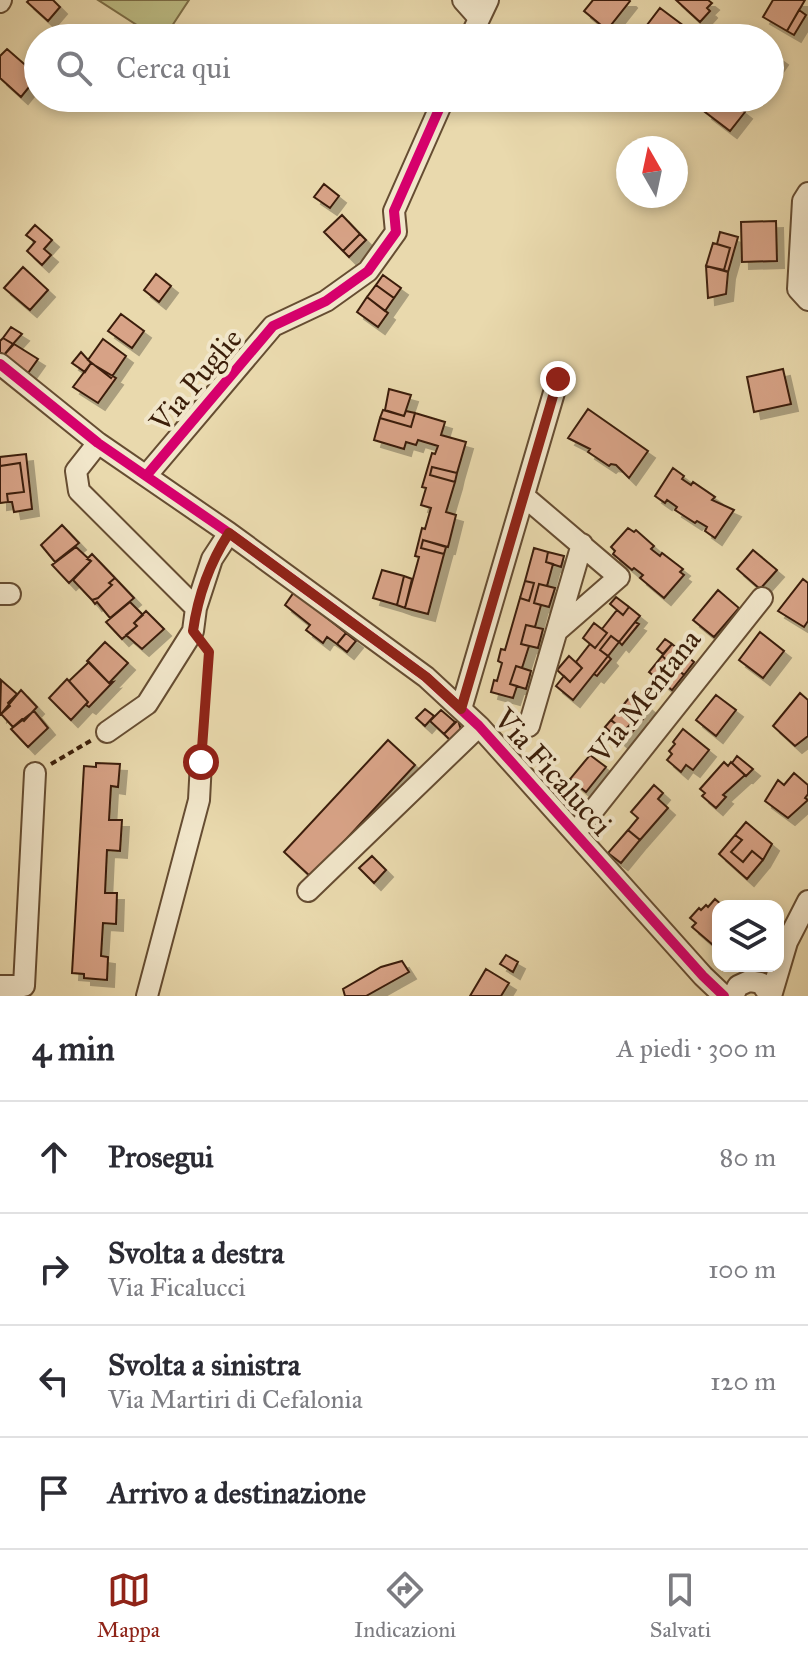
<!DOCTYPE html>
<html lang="it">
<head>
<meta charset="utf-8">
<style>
  :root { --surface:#fff; --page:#f7f7f7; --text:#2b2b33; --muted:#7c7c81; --line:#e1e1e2; --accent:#8f2418 }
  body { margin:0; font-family:"IM FELL Great Primer",serif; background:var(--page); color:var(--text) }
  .controls { position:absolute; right:24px; bottom:24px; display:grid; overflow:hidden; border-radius:16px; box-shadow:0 4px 12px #0003 }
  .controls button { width:72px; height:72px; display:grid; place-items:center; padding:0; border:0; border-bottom:2px solid var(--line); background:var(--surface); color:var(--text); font:40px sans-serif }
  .compass { position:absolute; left:616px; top:136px; width:72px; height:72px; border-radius:50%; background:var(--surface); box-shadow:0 4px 12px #0003; rotate:351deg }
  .stop { position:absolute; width:24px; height:24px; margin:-18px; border:6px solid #8f2418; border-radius:50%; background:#fff }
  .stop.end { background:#8f2418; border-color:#fff; box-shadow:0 2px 8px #0008 }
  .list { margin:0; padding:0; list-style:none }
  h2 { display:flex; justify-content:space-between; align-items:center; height:104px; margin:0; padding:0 32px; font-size:34px }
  h2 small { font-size:26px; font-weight:400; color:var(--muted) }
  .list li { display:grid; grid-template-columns:52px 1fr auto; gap:24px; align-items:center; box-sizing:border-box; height:112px; padding:0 32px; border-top:2px solid var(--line) }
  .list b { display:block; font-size:30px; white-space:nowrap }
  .list p { margin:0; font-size:26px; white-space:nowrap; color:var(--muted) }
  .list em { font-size:26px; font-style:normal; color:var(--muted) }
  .icon { flex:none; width:44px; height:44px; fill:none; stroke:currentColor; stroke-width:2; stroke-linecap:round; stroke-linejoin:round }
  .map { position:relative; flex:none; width:808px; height:996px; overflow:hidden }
  .search { position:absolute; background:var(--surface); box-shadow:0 4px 12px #0003; left:24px; right:24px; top:24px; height:88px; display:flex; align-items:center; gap:20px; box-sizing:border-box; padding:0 28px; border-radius:44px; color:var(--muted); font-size:30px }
  .sheet { height:552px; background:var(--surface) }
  nav { display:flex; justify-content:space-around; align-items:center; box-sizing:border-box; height:112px; border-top:2px solid var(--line); background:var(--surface); font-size:22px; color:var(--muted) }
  nav a { display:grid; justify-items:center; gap:4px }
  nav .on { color:var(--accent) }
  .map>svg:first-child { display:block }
  .green { fill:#bdbd85; stroke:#7c6e47; stroke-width:2 }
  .building { fill:#d8a387; stroke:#3b1e09; stroke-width:2; filter:url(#shadow) }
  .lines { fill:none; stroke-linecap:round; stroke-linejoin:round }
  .minor-casing { stroke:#664d32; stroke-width:24 }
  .path { stroke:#3b1e09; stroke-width:4; stroke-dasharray:6 4; stroke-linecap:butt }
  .minor { stroke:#f1e6ca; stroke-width:20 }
  .cycleway-casing { stroke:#f1e6ca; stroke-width:15 }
  .cycleway { stroke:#d6006c; stroke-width:10 }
  .route { stroke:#8f2418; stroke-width:10 }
  .labels { text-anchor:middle; stroke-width:8; stroke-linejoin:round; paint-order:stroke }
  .street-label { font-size:30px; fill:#3b1e09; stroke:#f1e6ca }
</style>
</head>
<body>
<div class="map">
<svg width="808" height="996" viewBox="0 0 808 996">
  <defs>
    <filter id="shadow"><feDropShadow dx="7" dy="7" stdDeviation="0" flood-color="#0004"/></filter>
  </defs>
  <rect width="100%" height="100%" fill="#e9d9ad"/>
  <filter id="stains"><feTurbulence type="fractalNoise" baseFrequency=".0025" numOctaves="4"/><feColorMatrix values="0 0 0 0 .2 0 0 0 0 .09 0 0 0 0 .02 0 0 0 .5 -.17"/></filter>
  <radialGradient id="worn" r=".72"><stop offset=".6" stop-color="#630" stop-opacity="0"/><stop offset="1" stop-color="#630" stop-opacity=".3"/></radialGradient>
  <!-- green -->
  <path class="green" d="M98,0H189L164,38H157Z"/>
  <!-- building -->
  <path class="building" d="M29,0H53L60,7L48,21L27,2Z
    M593,0H629L630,1L607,30L584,11Z
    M676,0H708L712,3L707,8L710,11L700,22Z
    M773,0H805L787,31L763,17Z
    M660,8L700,38H686L675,29L668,38H665L647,25Z
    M799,10L806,15L794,35L787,31Z
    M7,49L38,76L21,97L0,78V56Z
    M770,50L781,58L770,74Z
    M716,98H727L745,112L730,131L705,112Z
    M324,184L339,196L330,208L314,197Z
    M342,215L360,234L343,251L324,232Z
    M776,221L777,261L742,262L741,222Z
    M35,225L52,240L44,249L51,255L42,265L27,251L35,242L26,235Z
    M720,232L738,237L728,272L724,270L730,248L717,244Z
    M360,234L366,240L349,257L343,251Z
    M713,243L730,248L724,270L706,266Z
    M706,266L728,272L726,294L708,298Z
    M23,267L48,290L30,310L4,288Z
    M156,274L171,286L159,302L144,290Z
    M383,275L401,288L394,298L376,285Z
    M376,285L394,298L385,311L367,297Z
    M367,297L388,313L378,327L357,312Z
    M121,314L144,331L132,348L108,331Z
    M11,327L22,334L13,344L3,338Z
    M3,338L13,344L4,355L0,352V341Z
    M103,339L126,356L111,378L88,360Z
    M14,344L38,359L28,373L4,355Z
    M81,352L91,363L85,372L72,363Z
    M91,363L116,378L98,403L73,387Z
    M783,369L791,404L754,412L747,377Z
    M389,389L411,395L404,416L385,410Z
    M588,409L648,451L629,478L616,465L611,464L609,466L588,452L590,449L568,438Z
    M383,410L404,416L406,411L415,413L411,427L380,418Z
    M415,413L445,422L441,435L466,442L457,473L432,467L430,475L455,482L446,512L456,515L448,547L423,540L421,548L444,554L428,614L405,608L419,557L415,556L422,528L425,529L431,508L421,505L426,488L422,487L432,453L435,454L438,446L418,440L416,445L406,442L404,449L374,440L380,418L411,427Z
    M26,454L32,509L14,512L12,502H8L7,494L24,492L20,463L0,466V457Z
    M20,463L24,492L7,494L8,502L0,503V466Z
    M432,467L457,473L455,482L430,475Z
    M673,468L684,476L682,479L691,485L693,482L715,497L712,500L734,510L715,538L705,531L707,527L697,521L695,523L675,510L677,507L667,500L665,503L655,496Z
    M62,525L79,543L55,562L41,545Z
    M628,528L634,532L636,530L654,546L651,549L660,556L662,553L683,569L680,572L684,575L664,598L640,578L643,575L634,568L632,570L613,554L615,551L611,547Z
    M423,540L446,547L444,554L421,548Z
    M76,547L91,561L69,583L52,565Z
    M534,548L548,552L546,562L553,564L547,586L539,584L534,603L541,605L535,627L526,625L521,644L529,646L522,668L516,666L510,684L517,686L513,698L491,692L494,680L497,681L502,663L498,661L501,649L505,650L520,598L529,601L534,583L525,581Z
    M753,550L777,570L760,589L737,569Z
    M548,552L564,556L561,567L546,562Z
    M92,554L115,578L109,583L112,585L98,598L92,600L73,580L91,561L87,559Z
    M382,570L404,576L397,605L373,598Z
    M404,576L412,579L405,608L397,605Z
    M115,578L134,598L110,618L97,602L95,604L92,600L98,598L112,585L109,583Z
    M803,579L808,583V621L804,627L778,611Z
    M525,581L534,583L529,601L520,598Z
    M539,584L555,588L549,607L534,603Z
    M718,590L739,608L714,637L693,620Z
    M294,592L346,633L337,644L327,637L323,643L306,630L310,625L285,605Z
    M616,597L629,607L623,615L610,604Z
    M130,602L143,615L134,623L137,626L122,639L106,622Z
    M629,607L640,616L619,642L611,636L600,650L608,656L573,700L556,686L564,676L570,682L582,668L576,662L590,644L595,648L607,633L602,629L617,610L623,615Z
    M146,611L164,629L142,649L126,635L137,626L134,623Z
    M635,622L639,624L622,645L619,642Z
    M594,623L607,633L595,648L583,638Z
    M526,625L543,629L538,648L521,644Z
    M760,632L784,651L763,678L739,660Z
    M346,633L356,641L347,652L337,644Z
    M611,636L619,642L608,656L600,650Z
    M665,639L672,644L663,654L657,649Z
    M105,642L128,663L109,683L87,661Z
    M672,644L694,662L684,675L662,656Z
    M569,656L582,668L570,682L557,670Z
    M608,656L611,659L597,676L594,674Z
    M662,656L684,675L672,690L649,672Z
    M89,662L109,683L113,682L89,707L86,705L88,702L69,681Z
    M516,666L531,671L526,689L510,684Z
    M67,679L88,702L71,720L49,698Z
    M1,680L17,694L8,703L10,706L0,715Z
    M21,690L37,707L24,721L22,719L13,727L1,714Z
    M633,693L648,706L624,731L611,720Z
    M800,693L808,700V736L795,746L773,726Z
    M716,695L736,710L716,736L696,720Z
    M425,709L434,716L425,726L416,718Z
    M441,710L455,722L444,734L430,721Z
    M34,711L48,728L28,747L11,729Z
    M640,716L643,719L623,743L605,727L611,720L624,731Z
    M458,720L461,730L450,740L444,734Z
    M683,729L709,750L693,770L686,765L681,772L667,760L672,754L669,751L675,744L673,742Z
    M388,740L415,765L311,877L284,852Z
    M590,755L606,767L586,792L570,779Z
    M737,756L753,769L746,776L732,763Z
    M724,762L728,766L731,762L745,775L723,795L726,797L716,808L702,796L705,793L700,789Z
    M96,763L120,764L118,787L111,786L109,820H122L120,851L107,850L105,893H117L116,924L103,923L101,956L108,957L107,980L84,978V974L72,973L84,766L96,767Z
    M794,773L808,785V794L805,798L808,800L788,818L765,801L778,780L784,785Z
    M654,785L663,793L658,799L668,808L640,840L628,830L638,818L631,812Z
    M746,822L772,844L763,860L752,851L743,862L731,852L742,840L735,835Z
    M628,830L640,840L621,863L608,853Z
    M735,835L742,840L731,852L743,862L752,851L763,860L747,879L719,854Z
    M372,856L386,870L374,883L359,868Z
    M715,899L723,906H718V938L713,945L692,927L696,923L690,918L699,908L701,910L706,905L708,907Z
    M506,955L518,962L513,972L500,964Z
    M402,961L409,972L366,996H345L343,989L381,967Z
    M486,969L509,983L501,996H470Z"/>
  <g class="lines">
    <!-- minor casing -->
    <g class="minor-casing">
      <path id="minor" d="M463,0L479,18
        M0,2L1,0
        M470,38L488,0
        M808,193L803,201L798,289L808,300
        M0,364L98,443L229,533L426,677L479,726L703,976L724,996
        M98,443L76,471L79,491L196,608
        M146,476L273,326L326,301L368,271L396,232L394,211L444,98
        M525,497L619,577L557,631
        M0,594H10
        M461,709L558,379
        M529,726L582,544
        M107,732L147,704L193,631L196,608L212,559L229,533
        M576,832L762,598
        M308,891L479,726
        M0,986H24L35,773
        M147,996L199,800L201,762
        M733,996L738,986L749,981L761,983L770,996
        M771,996L787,942L808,901"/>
    </g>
    <!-- path -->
    <path class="path" d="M202,743L209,652L205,646
      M51,764L92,740"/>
    <!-- minor -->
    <use href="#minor" class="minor"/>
    <!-- cycleway casing -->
    <g class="cycleway-casing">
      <path id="cycleway" d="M0,364L98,443L229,533L426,677L479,726L703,976L724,996
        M146,476L273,326L326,301L368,271L396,232L394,211L444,98"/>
    </g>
    <!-- cycleway -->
    <use href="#cycleway" class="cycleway"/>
  </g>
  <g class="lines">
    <!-- route -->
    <path class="route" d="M201,762L209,652L193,631C198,595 209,564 229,533L426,677L461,709L558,379"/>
  </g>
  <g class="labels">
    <!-- street labels -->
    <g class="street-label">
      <text transform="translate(196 380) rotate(-50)" y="10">Via Puglie</text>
      <text transform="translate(645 696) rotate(-52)" y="10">Via Mentana</text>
      <text transform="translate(553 772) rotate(48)" y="10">Via Ficalucci</text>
    </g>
  </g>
  <rect width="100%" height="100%" filter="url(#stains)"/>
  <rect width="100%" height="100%" fill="url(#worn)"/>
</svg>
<div class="controls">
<button><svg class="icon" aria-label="layers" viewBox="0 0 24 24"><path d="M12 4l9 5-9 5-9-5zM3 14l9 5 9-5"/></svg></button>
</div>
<svg class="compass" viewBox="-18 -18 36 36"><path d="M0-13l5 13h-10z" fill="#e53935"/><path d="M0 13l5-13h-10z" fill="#7c7c81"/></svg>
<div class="stop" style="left:201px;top:762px"></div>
<div class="stop end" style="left:558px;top:379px"></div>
<div class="search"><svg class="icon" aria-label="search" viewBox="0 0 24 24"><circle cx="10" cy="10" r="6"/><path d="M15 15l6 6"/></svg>Cerca qui</div>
</div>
<section class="sheet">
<h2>4 min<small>A piedi · 300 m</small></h2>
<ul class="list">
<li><svg class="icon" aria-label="ahead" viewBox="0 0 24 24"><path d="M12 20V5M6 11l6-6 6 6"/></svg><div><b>Prosegui</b></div><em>80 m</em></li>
<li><svg class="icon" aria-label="right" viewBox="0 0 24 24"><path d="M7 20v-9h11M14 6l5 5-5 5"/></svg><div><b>Svolta a destra</b><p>Via Ficalucci</p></div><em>100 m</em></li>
<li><svg class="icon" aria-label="left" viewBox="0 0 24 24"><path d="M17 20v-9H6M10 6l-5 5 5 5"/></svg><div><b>Svolta a sinistra</b><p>Via Martiri di Cefalonia</p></div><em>120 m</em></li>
<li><svg class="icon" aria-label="arrive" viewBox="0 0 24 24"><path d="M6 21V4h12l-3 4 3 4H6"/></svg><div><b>Arrivo a destinazione</b></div></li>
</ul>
</section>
<nav>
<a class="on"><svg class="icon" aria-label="map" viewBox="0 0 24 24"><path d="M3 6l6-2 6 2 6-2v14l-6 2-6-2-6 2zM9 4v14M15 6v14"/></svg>Mappa</a>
<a><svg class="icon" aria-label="directions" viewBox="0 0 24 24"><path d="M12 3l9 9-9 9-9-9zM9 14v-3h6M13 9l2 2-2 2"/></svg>Indicazioni</a>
<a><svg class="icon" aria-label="saved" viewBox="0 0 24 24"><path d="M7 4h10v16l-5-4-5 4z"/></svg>Salvati</a>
</nav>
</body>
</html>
